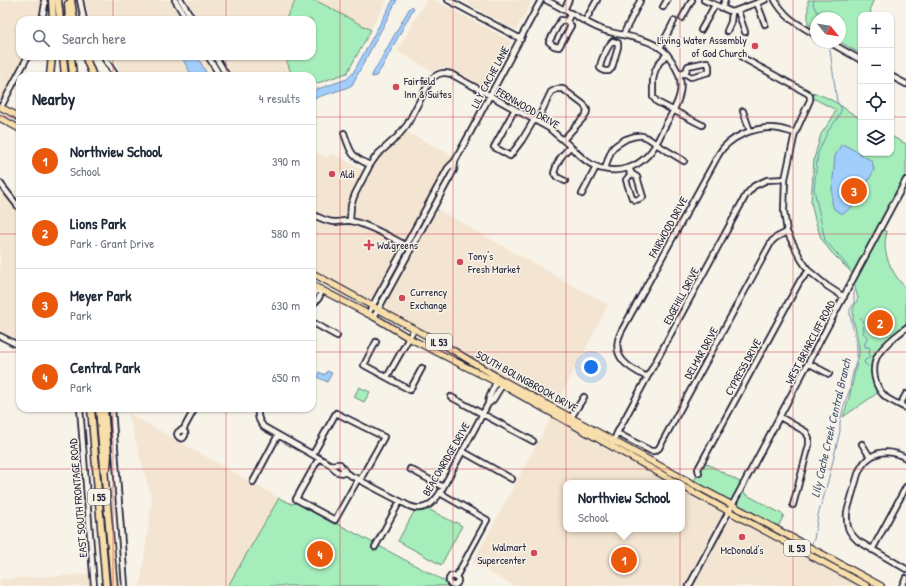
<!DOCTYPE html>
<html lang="en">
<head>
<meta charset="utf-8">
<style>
  :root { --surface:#fff; --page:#f6f6f7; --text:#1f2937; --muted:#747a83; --line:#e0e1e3; --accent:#ea580c }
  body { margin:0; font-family:"Patrick Hand",sans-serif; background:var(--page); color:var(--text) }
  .controls { position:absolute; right:12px; top:12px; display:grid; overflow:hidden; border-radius:8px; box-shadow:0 1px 3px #0004 }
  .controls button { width:36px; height:36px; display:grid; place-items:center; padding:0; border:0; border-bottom:1px solid var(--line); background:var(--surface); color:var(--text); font:20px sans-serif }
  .compass { position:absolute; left:810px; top:12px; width:36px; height:36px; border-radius:50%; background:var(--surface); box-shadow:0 1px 3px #0004; rotate:120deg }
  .you { position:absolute; left:591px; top:367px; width:14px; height:14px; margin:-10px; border:3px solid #fff; border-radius:50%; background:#1a73e8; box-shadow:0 0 0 6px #1a73e833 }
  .badge { display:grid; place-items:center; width:26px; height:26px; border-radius:50%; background:var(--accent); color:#fff; font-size:13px; font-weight:700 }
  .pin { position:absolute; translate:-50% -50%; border:2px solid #fff; box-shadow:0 1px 4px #0006 }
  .popup { position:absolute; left:563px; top:480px; width:122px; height:52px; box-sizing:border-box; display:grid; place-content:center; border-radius:8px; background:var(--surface); filter:drop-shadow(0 1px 3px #0005); font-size:13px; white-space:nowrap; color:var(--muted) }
  .popup b { font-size:15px; color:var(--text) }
  .popup::after { content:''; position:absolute; left:50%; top:100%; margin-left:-8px; border:8px solid transparent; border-top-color:var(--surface) }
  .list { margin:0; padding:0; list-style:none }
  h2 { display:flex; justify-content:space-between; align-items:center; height:52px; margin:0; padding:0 16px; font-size:17px }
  h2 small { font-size:13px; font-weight:400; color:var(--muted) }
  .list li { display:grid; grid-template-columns:26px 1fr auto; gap:12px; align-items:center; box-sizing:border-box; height:72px; padding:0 16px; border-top:1px solid var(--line) }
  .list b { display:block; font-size:15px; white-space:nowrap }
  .list p { margin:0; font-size:13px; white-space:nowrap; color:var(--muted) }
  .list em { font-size:13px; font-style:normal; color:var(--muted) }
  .icon { flex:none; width:22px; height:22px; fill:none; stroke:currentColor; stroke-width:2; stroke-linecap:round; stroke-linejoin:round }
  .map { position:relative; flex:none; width:906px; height:586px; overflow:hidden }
  .search { position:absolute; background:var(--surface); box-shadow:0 1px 3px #0004; left:16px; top:16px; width:300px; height:44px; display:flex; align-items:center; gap:10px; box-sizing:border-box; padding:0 14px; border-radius:12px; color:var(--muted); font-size:15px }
  .panel { position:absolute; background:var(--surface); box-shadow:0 1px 3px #0004; left:16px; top:72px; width:300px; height:340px; border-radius:12px }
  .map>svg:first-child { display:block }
  .built { fill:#f4e5d2 }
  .green { fill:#a5edba; stroke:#64887a }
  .water { fill:#a2cefc; stroke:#6f89af }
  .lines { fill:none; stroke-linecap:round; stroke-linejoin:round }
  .stream { stroke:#6f89af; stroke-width:1 }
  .minor-casing { stroke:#22223b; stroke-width:8 }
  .major-casing { stroke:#22223b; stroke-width:8 }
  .highway-casing { stroke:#22223b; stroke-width:9 }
  .minor { stroke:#f7f3e8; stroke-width:4.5 }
  .major { stroke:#f8deab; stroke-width:5.5 }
  .highway { stroke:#f8deab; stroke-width:6 }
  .grid { fill:none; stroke:#d1495b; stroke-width:1; stroke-opacity:0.55 }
  .poi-dot { fill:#d1495b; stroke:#f7f3e8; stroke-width:1.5 }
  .labels { text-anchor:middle; stroke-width:3; stroke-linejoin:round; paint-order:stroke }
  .shield { fill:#f7f3e8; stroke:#62616f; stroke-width:1 }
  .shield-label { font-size:10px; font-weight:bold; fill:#22223b }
  .poi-label { font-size:11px; fill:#22223b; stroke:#f7f3e8; text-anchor:start }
  .street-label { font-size:11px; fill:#22223b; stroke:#f7f3e8 }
  .water-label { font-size:12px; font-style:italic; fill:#485675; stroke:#f7f3e8 }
</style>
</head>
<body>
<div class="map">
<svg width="906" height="586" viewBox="0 0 906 586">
  <rect width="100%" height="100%" fill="#f7f3e8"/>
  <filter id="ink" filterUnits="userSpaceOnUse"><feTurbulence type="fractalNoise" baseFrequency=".025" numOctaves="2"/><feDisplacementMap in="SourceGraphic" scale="8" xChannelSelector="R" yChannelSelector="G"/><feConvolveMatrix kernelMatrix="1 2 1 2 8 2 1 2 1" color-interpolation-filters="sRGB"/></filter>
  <g filter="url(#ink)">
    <!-- built -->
    <path class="built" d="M0,0H41V7L39,20H20V56H25L0,104Z
      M84,0H170L184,20H90Z
      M187,0H296L285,20H198Z
      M315,0H387L371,30Z
      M426,0H435L511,41L486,88L451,70L444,68L432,71L397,51Z
      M468,0H533L516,30L468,4Z
      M109,56H205L212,68L200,76H123Z
      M218,56H285L292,76H230Z
      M406,131L454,157L376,293L370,299H366L312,269V150L328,158L331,153L369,173L380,155Z
      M0,187L20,214V342L13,340L0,334Z
      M435,208L608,305L556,405L497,373L459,350L390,312L386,308L385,304Z
      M128,413L279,498L228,586H140L152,500Z
      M552,416L600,446L621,455L672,483H566V529H682V488L720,508L722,512L721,517L686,581L688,582L686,586H514L472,563Z
      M736,518L858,586H698L693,584L719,537L729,521Z
      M91,574L92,586H0V579Z"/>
    <!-- green -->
    <path class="green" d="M296,0H315L371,30L347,73L312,85V76H292L285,56H312V20H285Z
      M808,0H874C871,4 869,10 872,15H861V29L859,45L861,48V54L840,42V18H816V28L808,24Z
      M811,93C830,95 845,110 861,119V153H891V136L906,144V174L853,274L831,252L821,238L815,220L811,202L814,159L821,134L831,120L836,110L813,98Z
      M883,230L887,232C886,236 885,241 885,245C885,259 895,278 906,288V326C890,336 868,357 872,378C874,383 876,388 879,392L843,417L849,398L859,354V348L855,327L853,320V309L858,298L854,284Z
      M359,387L370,392L364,402L354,397Z
      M704,462L740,482L745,494L784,515L778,527L694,481Z
      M279,498L292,504L296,503L334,524H338L448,583L451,586H228Z
      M428,509L455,523L456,522L462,526L441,565L398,541L415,510L422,511Z"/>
    <!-- water -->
    <path class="water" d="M393,0H397L352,85L346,88L312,99V91L347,79L353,73Z
      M412,6L414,8L412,11L381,69L376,76L372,77V75L409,9Z
      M181,56H197L208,76H192Z
      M841,145H845L872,161L874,170L861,195L853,206L844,213H840L834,209L832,203V191L835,156Z
      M327,371L332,373L327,382L317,377L319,372L325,375Z"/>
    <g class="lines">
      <!-- stream -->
      <path class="stream" d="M814,0L813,5L821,18
        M830,50L837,102L841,107V111L837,119L828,131L818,153L814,189L825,240L850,269
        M860,318L862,319L864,326H863L864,330L863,333L867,337V339L865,343V347H869L870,348L869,353L870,356L869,358L865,360L864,363L868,366
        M812,543L814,539L818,515L824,496L830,473L840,431V422L843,408L850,389L851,381L857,357V347L850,315V310L854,303V291"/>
      <!-- minor casing -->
      <g class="minor-casing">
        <path id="minor" d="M80,0L84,20
          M175,0L187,20
          M181,0L193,20
          M448,0L521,39
          M704,0L732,12L765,0
          M775,0C786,19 798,24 816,35
          M757,3L765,24
          M663,7L667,0
          M722,8L725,0
          M564,10L569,0
          M738,11L745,32
          M682,18L692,0
          M42,20L45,4L44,0
          M567,21L571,26L559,47L554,46L549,42L561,20L567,21L571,13
          M585,21L597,0
          M701,30L715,5
          M727,31L731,22L732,12
          M623,35L640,1
          M613,41L618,43V47L612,68L609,71H604L600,68C600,62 608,45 613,41Z
          M829,42L861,60
          M660,48L674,21
          M667,54L659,63L655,71L653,80V97L657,102L702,125
          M103,56L116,76
          M208,56L220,76
          M215,56L227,76
          M743,58L807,93L810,96V100L795,133L785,179L784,211L787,232L801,259L809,271L827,286L844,297
          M707,62L709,66V72L691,77L686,74H679L686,71L688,66Z
          M891,76L906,84
          M1,107L28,56
          M515,109L494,147L510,156L522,140L534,120L539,117L551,92L557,89H563L584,105L587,110L586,115L563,140
          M743,111L750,131
          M344,133C351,153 350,156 370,165
          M629,168L632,174L637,177L643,197L639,199L635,200L632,198L626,180L630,175Z
          M605,169C607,163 609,154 613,148C617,144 621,142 626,139C640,134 644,134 656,144L684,161
          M565,181L557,177L554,173C557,161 562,155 570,147
          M0,183L20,209
          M582,194L596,167
          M312,214C320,218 327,222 335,222C340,222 346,220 351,221C368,224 392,238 407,246
          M350,221L351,205L355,194L370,165L377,155L397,137L407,125L431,79C439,73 442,72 451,74L549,128C553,132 558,136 563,140C576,151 587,166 604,169C621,173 637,167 648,155C656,147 660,136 665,126C675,108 687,90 677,70C674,64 671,59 667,54C651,37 624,37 603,30C593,26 584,21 576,16C566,11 556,5 546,0
          M312,301L315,291L321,289C321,297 318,300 312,305
          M368,314L448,168L455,161L541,0
          M374,317L454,170L455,161
          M312,322L337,336
          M906,328C897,335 886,343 879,353C870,367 874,388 887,398C893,402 900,405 906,408
          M0,336L16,344L20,345
          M376,342L364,365L410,390L422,368
          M808,363L829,374
          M387,377L414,329
          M647,377C629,368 609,357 621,332L715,161C717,157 720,152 723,148C737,133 761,125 780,129C785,130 790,132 795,133
          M451,397L533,441
          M488,404L493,400L502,385
          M900,405L906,394
          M80,408L94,586
          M112,408L125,586
          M258,408C257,415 259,422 264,427L331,465C336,473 337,472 346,473L409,506C423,512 432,505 440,493L488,404L489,398L497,380
          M780,417L806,432L809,438V445L793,505
          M570,419L584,397
          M183,430C185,432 187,433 184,437C181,442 171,432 183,430L195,408
          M617,433L651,451H655L659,448L772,241L777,237L787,232
          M613,443L617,433L746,195L754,186L767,180L785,179
          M862,444L870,457
          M462,451L512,479
          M313,454L336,413L384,437L360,480
          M319,458L296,499L335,520L358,479
          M906,458C886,447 866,452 858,474L847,512C846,526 848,532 858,541L906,569
          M331,465L338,464H340L346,473
          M410,469L443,487
          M699,473L698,469L800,281L809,271
          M253,482L278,435
          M440,493L487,520L456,577L458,580C458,584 455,586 451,585L449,582V579L451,576L456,577
          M375,547L400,501
          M872,550L906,487
          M689,586L906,180
          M902,586L906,578"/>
      </g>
      <!-- major casing -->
      <g class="major-casing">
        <path id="major" d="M0,107L20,117
          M0,118L20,129
          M312,273L449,348L504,381L614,441L881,586
          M312,285L374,317L409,338L502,385L677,483
          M682,486L867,586"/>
      </g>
      <!-- highway casing -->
      <g class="highway-casing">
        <path id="highway" d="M52,0L53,20
          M58,0L60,20
          M71,0L74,20
          M68,4L69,20
          M63,56L65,76
          M71,56L73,76
          M85,56L93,76
          M50,76L52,56
          M17,116H20
          M91,408L106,586
          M99,408L114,586
          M104,408L108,455L107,468"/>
      </g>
      <!-- minor -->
      <use href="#minor" class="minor"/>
      <!-- major -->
      <use href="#major" class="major"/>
      <!-- highway -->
      <use href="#highway" class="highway"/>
    </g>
  </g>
  <!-- grid -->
  <path class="grid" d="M113,0V20M226,0V20M340,0V586M453,0V586M566,0V586M680,0V586M793,0V586M113,56V76M226,56V76M0,117H20M312,117H861M891,117H906M0,234H20M312,234H906M0,352H20M312,352H906M113,408V586M226,408V586M0,469H906"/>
  <!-- markers -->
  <g class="poi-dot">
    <circle cx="755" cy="46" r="4"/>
    <circle cx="396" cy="87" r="4"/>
    <circle cx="332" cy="174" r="4"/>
    <path d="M367 239h4v4h4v4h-4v4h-4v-4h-4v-4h4z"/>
    <circle cx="460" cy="262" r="4"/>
    <circle cx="402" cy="298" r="4"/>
    <circle cx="742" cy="537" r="4"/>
    <circle cx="534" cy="553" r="4"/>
  </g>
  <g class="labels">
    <!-- shield labels -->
    <g class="shield">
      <rect x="426" y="334" width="26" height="16" rx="3"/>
      <rect x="88" y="489" width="22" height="16" rx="3"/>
      <rect x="784" y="540" width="26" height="16" rx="3"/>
    </g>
    <g class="shield-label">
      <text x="439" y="346">IL 53</text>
      <text x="99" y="501">I 55</text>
      <text x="797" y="552">IL 53</text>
    </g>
    <!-- poi labels -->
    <g class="poi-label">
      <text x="747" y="44" text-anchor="end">Living Water Assembly<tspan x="747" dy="13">of God Church</tspan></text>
      <text x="404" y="85">Fairfield<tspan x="404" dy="13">Inn &amp; Suites</tspan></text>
      <text x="340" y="178">Aldi</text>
      <text x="377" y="249">Walgreens</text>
      <text x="468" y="260">Tony's<tspan x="468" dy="13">Fresh Market</tspan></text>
      <text x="410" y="296">Currency<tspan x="410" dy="13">Exchange</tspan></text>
      <text x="526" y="551" text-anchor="end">Walmart<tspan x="526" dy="13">Supercenter</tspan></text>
      <text x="742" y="554" text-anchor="middle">McDonald's</text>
    </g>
    <!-- street labels -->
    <g class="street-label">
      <text transform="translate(490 77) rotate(-62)" y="4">LILY CACHE LANE</text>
      <text transform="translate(528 108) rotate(30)" y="4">FERNWOOD DRIVE</text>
      <text transform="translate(668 227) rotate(-61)" y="4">FAIRWOOD DRIVE</text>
      <text transform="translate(681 296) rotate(-62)" y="4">EDGEHILL DRIVE</text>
      <text transform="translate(810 342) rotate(-62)" y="4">WEST BRIARCLIFF ROAD</text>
      <text transform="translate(701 353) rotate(-61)" y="4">DELMAR DRIVE</text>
      <text transform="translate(743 367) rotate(-61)" y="4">CYPRESS DRIVE</text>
      <text transform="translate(527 381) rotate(29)" y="4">SOUTH BOLINGBROOK DRIVE</text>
      <text transform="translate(446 459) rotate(-60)" y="4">BEACONRIDGE DRIVE</text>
      <text transform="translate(78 498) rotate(-95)" y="4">EAST SOUTH FRONTAGE ROAD</text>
    </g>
    <!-- water labels -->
    <g class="water-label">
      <text transform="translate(831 428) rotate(-77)" y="4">Lily Cache Creek Central Branch</text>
    </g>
  </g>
</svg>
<div class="controls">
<button>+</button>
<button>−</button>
<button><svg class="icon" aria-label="locate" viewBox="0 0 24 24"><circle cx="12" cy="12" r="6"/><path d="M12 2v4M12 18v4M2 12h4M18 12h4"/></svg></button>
<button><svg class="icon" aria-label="layers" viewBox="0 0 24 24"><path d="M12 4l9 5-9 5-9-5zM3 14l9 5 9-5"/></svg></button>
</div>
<svg class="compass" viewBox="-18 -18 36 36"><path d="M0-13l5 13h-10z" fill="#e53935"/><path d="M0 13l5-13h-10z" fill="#747a83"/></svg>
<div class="you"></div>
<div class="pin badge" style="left:624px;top:560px">1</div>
<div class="popup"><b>Northview School</b>School</div>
<div class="pin badge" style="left:880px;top:323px">2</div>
<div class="pin badge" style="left:854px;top:191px">3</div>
<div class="pin badge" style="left:320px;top:554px">4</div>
<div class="search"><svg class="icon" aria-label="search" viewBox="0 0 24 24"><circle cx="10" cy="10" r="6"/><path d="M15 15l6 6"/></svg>Search here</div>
<section class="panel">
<h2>Nearby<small>4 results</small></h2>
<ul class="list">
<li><span class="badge">1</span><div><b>Northview School</b><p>School</p></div><em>390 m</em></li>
<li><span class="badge">2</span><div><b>Lions Park</b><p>Park · Grant Drive</p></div><em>580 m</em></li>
<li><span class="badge">3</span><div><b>Meyer Park</b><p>Park</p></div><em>630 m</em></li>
<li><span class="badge">4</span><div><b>Central Park</b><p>Park</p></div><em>650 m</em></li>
</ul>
</section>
</div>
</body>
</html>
